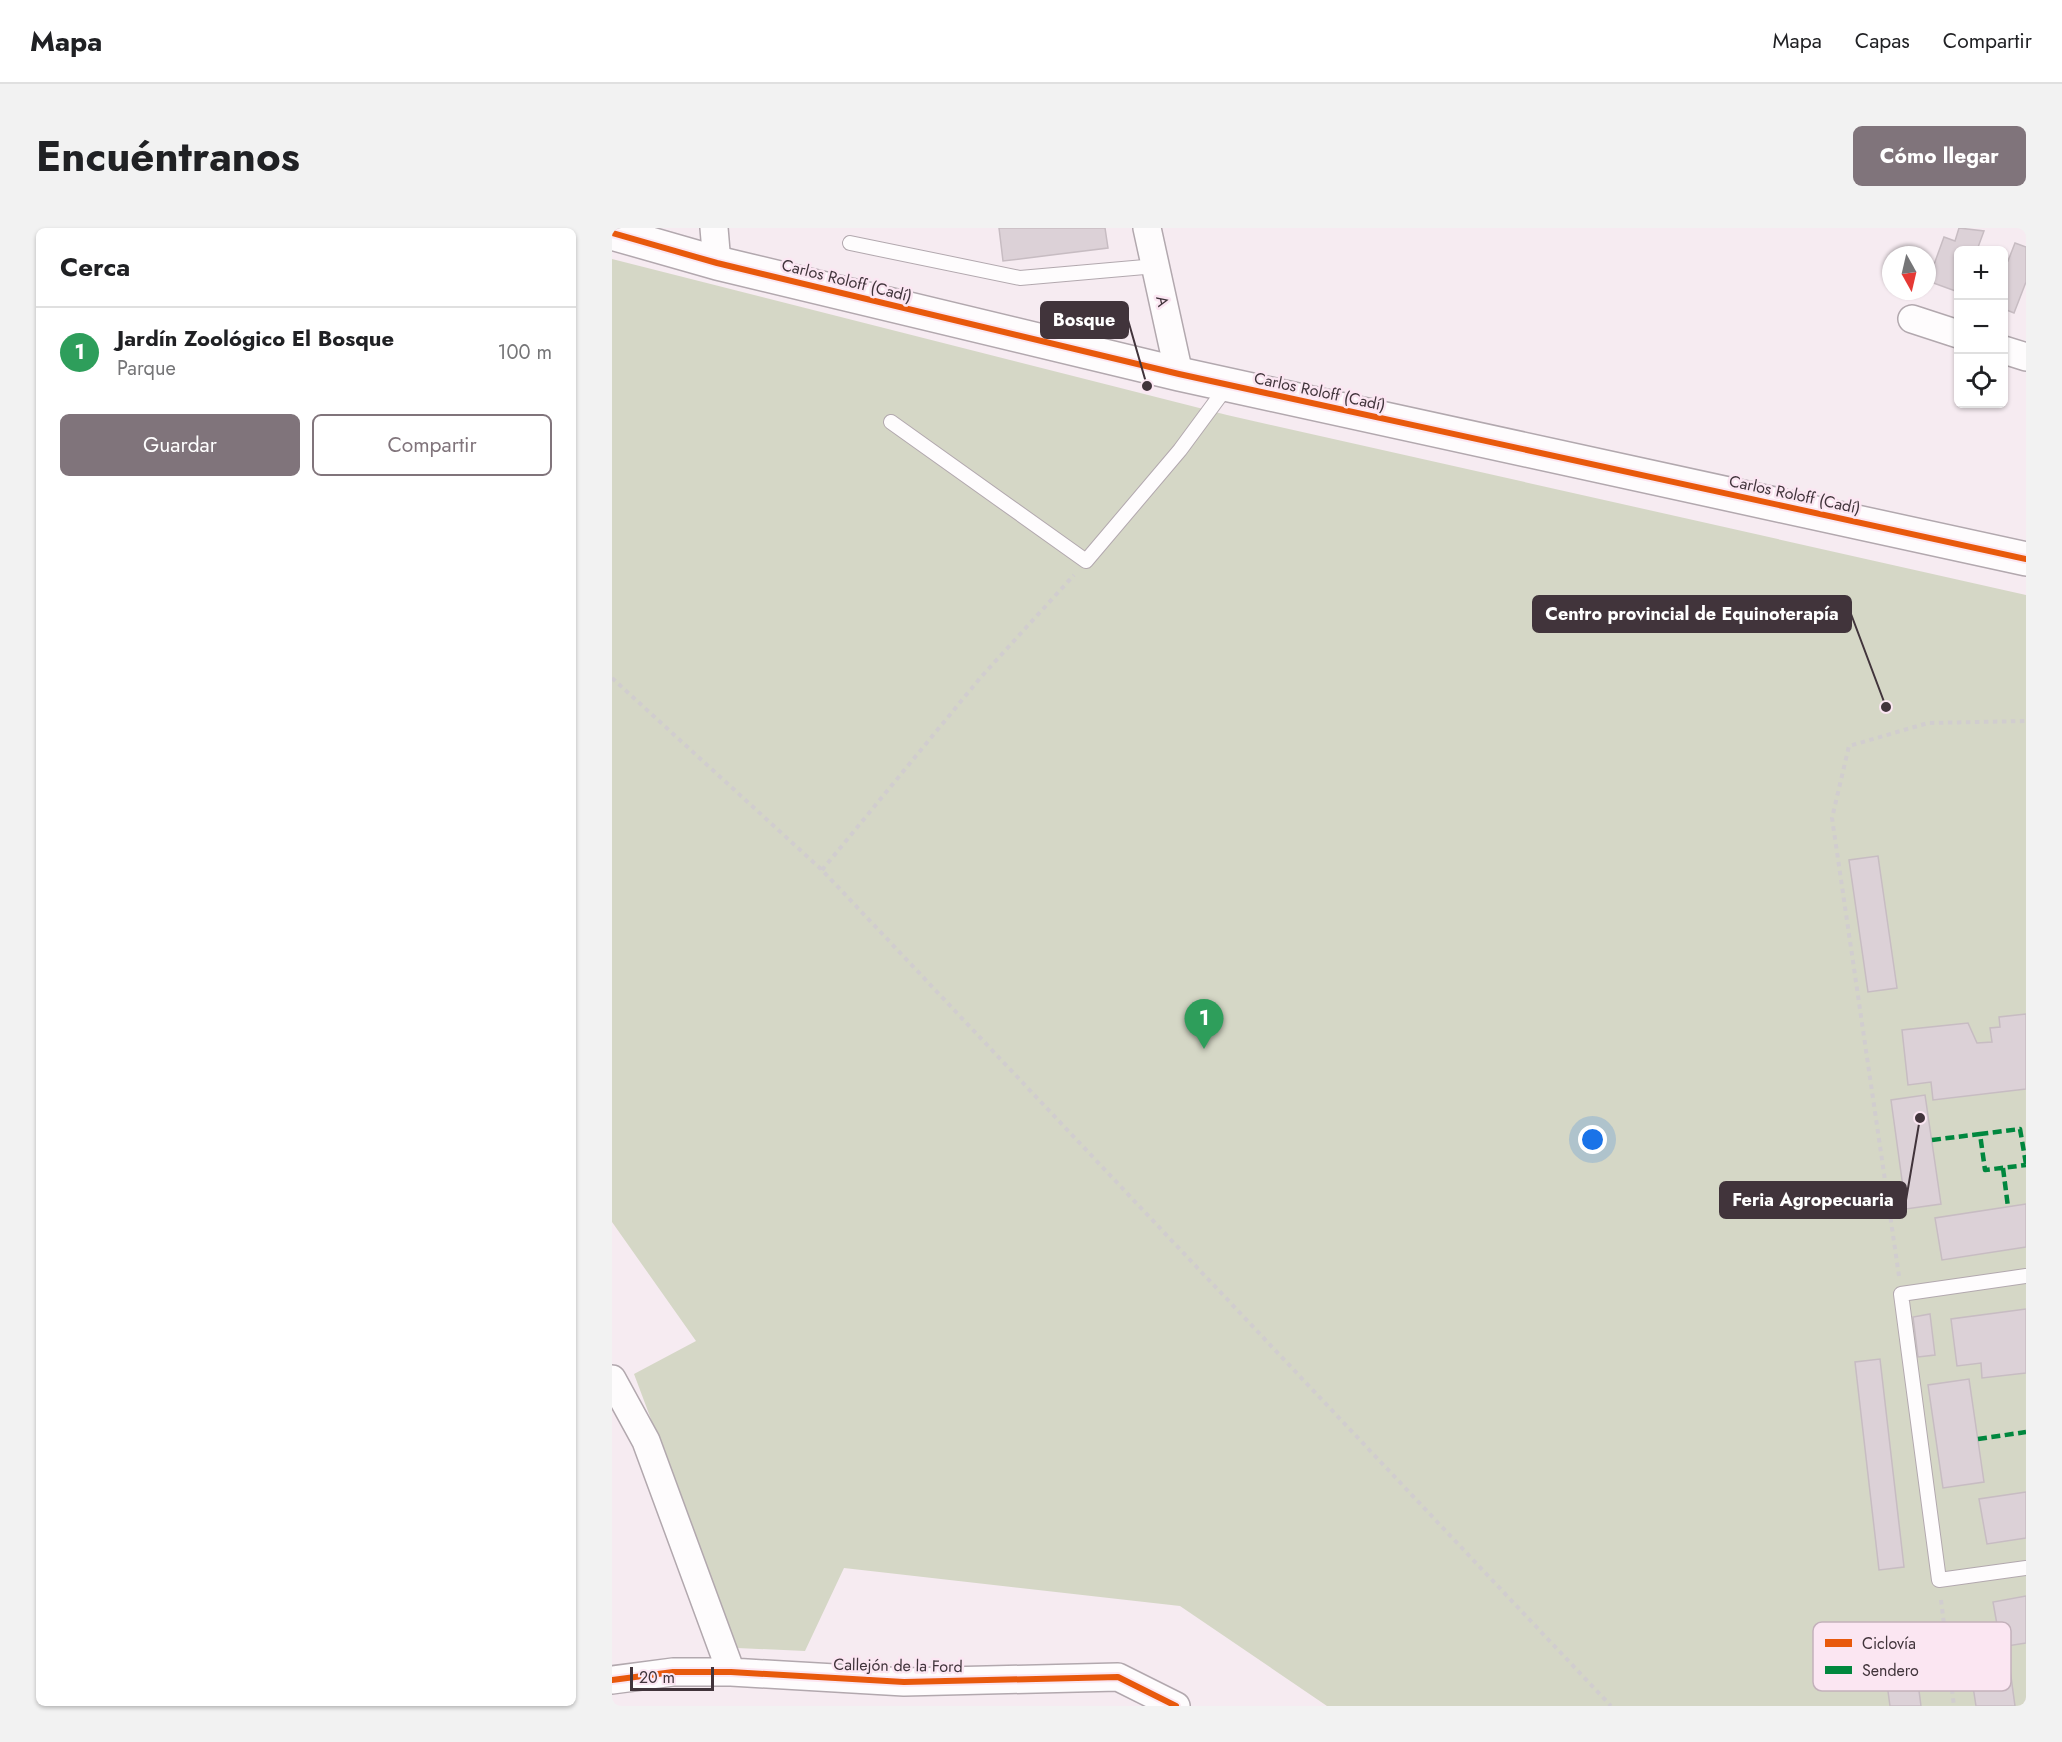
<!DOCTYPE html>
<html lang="es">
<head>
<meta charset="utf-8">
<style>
  :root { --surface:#fff; --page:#f2f2f2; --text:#202124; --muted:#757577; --line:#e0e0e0; --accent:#80747b }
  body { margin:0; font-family:Jost,sans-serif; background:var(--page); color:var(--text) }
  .controls { position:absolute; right:18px; top:18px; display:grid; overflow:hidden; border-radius:9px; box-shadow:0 2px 4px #0004 }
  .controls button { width:54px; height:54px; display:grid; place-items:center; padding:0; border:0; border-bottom:2px solid var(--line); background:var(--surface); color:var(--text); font:30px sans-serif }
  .compass { position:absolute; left:1270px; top:18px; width:54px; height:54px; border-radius:50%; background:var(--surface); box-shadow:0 2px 4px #0004; rotate:172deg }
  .scale { position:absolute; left:18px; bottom:15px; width:84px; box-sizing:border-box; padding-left:6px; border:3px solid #41343b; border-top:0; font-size:16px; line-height:21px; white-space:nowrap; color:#41343b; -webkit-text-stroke:4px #fbe6f2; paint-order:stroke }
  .you { position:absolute; left:981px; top:912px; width:21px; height:21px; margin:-15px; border:4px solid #fff; border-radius:50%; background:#1a73e8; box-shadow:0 0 0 9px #1a73e833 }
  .badge { display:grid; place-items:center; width:39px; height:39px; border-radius:50%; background:var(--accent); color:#fff; font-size:20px; font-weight:700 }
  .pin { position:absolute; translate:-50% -50px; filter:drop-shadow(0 2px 3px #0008) }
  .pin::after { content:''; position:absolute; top:32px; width:21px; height:18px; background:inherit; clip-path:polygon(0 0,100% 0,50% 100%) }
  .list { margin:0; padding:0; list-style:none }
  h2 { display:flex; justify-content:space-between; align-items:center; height:78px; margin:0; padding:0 24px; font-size:26px }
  h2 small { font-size:20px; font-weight:400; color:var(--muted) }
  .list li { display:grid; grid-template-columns:39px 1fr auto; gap:18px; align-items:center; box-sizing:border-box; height:90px; padding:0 24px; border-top:2px solid var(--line) }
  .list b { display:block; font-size:22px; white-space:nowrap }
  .list p { margin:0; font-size:20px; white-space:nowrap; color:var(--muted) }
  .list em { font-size:20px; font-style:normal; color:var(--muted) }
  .actions { display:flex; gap:12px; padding:18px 24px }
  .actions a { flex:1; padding:14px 0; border:2px solid var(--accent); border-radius:9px; text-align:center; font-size:21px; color:var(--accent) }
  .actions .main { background:var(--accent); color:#fff }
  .icon { flex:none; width:33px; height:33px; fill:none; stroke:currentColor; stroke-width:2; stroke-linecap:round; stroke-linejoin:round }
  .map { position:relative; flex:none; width:1414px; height:1478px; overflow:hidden; border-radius:9px }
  header { display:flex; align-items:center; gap:36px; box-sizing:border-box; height:84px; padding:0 30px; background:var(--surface); border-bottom:2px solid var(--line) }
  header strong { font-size:28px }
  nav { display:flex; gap:33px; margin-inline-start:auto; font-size:21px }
  .intro { display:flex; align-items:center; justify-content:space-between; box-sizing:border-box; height:144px; padding:0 36px }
  h1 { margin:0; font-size:42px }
  .button { padding:15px 27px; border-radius:9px; background:var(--accent); color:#fff; font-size:21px; font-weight:700 }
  main { display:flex; gap:36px; padding:0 36px }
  aside { flex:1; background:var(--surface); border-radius:9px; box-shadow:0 2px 4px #0004 }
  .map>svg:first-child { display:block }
  .green { fill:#d5d7c6 }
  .building { fill:#dcd1d7; stroke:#c7bcc2; stroke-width:1.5 }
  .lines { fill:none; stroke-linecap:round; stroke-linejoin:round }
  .lane-casing { stroke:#b2a8ae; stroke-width:16 }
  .street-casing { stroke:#b2a8ae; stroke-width:30 }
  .secondary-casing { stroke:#b2a8ae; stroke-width:36 }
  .path { stroke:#d1cdcf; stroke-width:4; stroke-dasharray:4.5 4.5; stroke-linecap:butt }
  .lane { stroke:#fefcfd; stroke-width:14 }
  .street { stroke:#fefcfd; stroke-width:27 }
  .secondary { stroke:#fefcfd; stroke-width:33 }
  .quiet { stroke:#00873e; stroke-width:4.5; stroke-dasharray:9 4.5; stroke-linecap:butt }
  .cycleway-casing { stroke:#fbe6f2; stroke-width:10 }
  .cycleway { stroke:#e8590c; stroke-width:6 }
  .labels { text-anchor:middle; stroke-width:5; stroke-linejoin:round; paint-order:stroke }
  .street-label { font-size:16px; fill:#41343b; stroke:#fbe6f2 }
  .key { fill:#fbe6f2; stroke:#c3b1bb; stroke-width:1.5 }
  .key-label { font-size:16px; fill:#41343b }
  .leader { fill:none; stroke:#41343b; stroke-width:2 }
  .callout-dot { fill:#41343b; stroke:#fbe6f2; stroke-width:2 }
  .callout { fill:#41343b; stroke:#41343b; stroke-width:2 }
  .callout-label { font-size:18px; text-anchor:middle; font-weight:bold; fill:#fff }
</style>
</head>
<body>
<header>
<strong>Mapa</strong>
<nav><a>Mapa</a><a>Capas</a><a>Compartir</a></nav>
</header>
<div class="intro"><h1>Encuéntranos</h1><a class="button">Cómo llegar</a></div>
<main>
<aside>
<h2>Cerca<small></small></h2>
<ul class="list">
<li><span class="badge" style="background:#2e9e5b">1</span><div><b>Jardín Zoológico El Bosque</b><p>Parque</p></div><em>100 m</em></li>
</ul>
<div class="actions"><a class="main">Guardar</a><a>Compartir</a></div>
</aside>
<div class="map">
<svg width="1414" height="1478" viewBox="0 0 1414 1478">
  <rect width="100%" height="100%" fill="#f6ebf1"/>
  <!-- green -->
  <path class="green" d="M0,31L615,187L1414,367V1478H715L568,1378L232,1340L193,1423L125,1420L22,1146L84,1113L0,994Z"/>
  <!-- building -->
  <path class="building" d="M387,0H493L496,20L391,33Z
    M1347,0L1372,3L1365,22H1346V64L1316,53L1332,9L1343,13Z
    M1403,15L1414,19V54L1402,85L1392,81V31L1396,33Z
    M1266,628L1285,760L1256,764L1237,632Z
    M1414,786V861L1321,872L1319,854L1296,857L1290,802L1356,795L1365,815L1380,814L1378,800L1388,799L1387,789Z
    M1313,867L1329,976L1294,981L1279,872Z
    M1414,976V1019L1330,1032L1323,990Z
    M1414,1081V1145L1370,1150L1369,1135L1345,1138L1339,1091Z
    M1318,1086L1323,1127L1306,1129L1301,1089Z
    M1268,1131L1292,1339L1267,1342L1243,1134Z
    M1357,1151L1372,1254L1331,1260L1316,1157Z
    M1414,1264V1310L1375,1316L1367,1271Z
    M1414,1368V1415L1389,1419L1381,1374Z
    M1300,1409L1309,1478H1278L1269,1412Z
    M1397,1434L1403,1478H1364L1358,1439Z"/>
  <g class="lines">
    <!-- lane casing -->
    <g class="lane-casing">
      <path id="lane" d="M238,15L408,50L544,38
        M279,194L474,333L568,222L616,157
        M1414,1048L1289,1066L1327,1352L1414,1340"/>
    </g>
    <!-- street casing -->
    <g class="street-casing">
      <path id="street" d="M102,0L105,35
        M535,0L567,146
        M1300,91L1346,106
        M1392,122L1414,129
        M0,1151L34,1213L119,1444
        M0,1452L61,1444H119L292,1454L506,1449L564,1478"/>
    </g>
    <!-- secondary casing -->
    <g class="secondary-casing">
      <path id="secondary" d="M0,5L105,35L567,146L1414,331"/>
    </g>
    <!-- path -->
    <path class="path" d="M0,450L210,642L999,1478
      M210,642L369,449L462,347
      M1287,1048L1220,590L1237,518L1316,495L1414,493
      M1329,1372L1342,1478"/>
    <!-- lane -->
    <use href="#lane" class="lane"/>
    <!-- street -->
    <use href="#street" class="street"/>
    <!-- secondary -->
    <use href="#secondary" class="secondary"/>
    <!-- quiet -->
    <path class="quiet" d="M1320,912L1368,906
      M1414,936L1408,901L1368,906L1373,942L1414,937
      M1391,940L1396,979
      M1366,1211L1414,1204"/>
    <!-- cycleway casing -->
    <g class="cycleway-casing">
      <path id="cycleway" d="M0,5L105,35L567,146L1414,331
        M0,1452L61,1444H119L292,1454L506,1449L564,1478"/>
    </g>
    <!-- cycleway -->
    <use href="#cycleway" class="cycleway"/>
  </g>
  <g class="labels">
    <!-- street labels -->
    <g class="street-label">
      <text transform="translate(235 52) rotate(14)" y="6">Carlos Roloff (Cadí)</text>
      <text transform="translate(551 73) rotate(77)" y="6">A</text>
      <text transform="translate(708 163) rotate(12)" y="6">Carlos Roloff (Cadí)</text>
      <text transform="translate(1183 266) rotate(12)" y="6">Carlos Roloff (Cadí)</text>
      <text transform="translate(286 1437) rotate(1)" y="6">Callejón de la Ford</text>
    </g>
  </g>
  <!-- legend -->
  <rect x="1201" y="1394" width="198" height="69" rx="9" class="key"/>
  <rect x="1213" y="1411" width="27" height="8" fill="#e8590c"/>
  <rect x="1213" y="1438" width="27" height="8" fill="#00873e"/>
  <g class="key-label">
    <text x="1250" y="1421">Ciclovía</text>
    <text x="1250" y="1448">Sendero</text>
  </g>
  <!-- callouts -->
  <path class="leader" d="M535 158L516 92M1274 479L1239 386M1308 890L1294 972"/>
  <g class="callout-dot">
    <circle cx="535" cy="158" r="6"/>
    <circle cx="1274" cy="479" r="6"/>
    <circle cx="1308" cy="890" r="6"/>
  </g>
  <g class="callout">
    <rect x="429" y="74" width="87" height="36" rx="6"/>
    <rect x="921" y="368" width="318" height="36" rx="6"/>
    <rect x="1108" y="954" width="186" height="36" rx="6"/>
  </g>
  <g class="callout-label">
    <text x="472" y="98">Bosque</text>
    <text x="1080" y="392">Centro provincial de Equinoterapía</text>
    <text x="1201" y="978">Feria Agropecuaria</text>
  </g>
</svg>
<div class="controls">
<button>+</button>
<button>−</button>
<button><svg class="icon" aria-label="locate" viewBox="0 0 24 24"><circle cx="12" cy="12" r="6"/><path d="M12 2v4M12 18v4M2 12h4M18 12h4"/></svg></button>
</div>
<svg class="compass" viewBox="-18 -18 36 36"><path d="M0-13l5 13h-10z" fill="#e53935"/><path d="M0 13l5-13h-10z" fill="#757577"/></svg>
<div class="scale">20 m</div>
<div class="you"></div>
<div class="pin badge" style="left:592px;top:821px;background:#2e9e5b">1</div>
</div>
</main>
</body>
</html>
